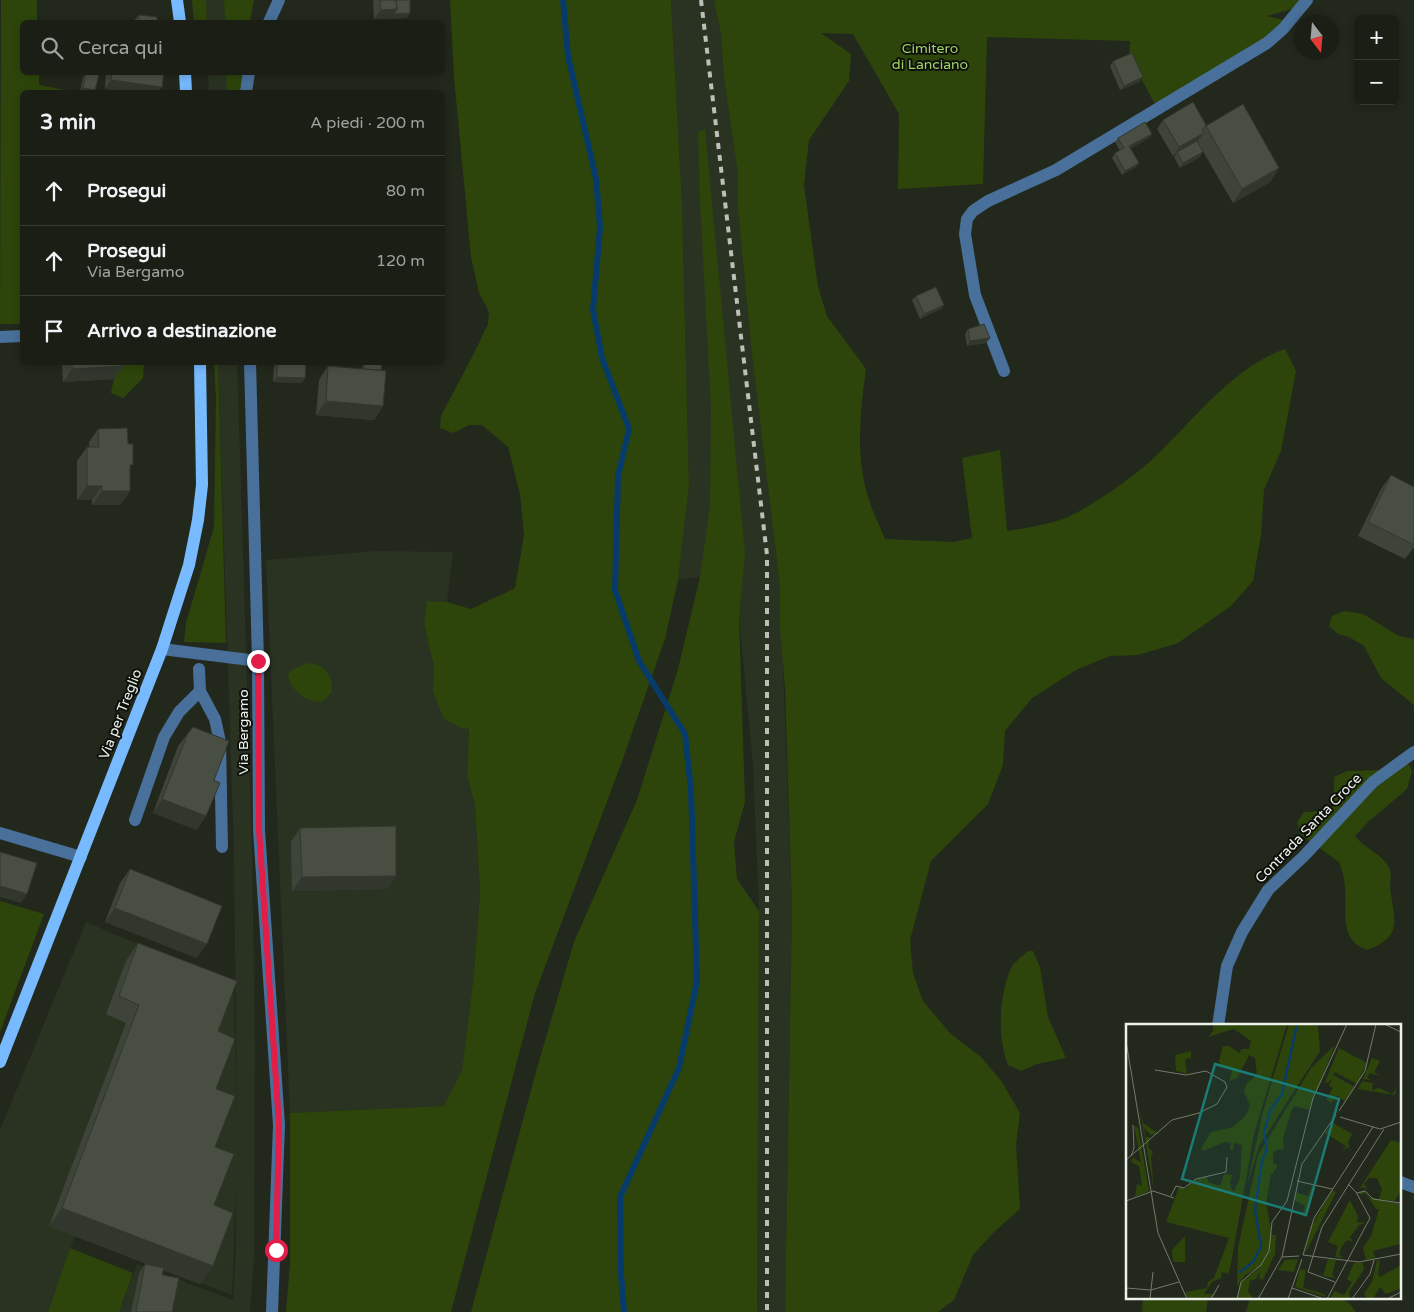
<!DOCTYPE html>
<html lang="it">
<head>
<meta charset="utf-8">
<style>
  :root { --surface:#1a1e15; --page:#23271e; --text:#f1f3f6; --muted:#9fa2a0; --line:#383c34 }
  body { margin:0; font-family:"Varela Round",sans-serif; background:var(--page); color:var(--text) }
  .controls { position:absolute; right:15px; top:15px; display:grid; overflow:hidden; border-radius:8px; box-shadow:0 2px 8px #0003 }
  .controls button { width:45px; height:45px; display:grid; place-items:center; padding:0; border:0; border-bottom:1px solid var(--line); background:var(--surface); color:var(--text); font:25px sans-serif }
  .compass { position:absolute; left:1294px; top:15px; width:45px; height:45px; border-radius:50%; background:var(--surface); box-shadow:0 2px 8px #0003; rotate:164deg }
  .stop { position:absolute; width:15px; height:15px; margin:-11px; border:4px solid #e11d48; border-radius:50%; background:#fff }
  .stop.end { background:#e11d48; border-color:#fff; box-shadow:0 1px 5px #0008 }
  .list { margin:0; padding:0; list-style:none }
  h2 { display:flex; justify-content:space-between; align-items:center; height:65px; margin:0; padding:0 20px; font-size:21px }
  h2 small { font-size:16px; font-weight:400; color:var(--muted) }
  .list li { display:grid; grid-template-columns:32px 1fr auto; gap:15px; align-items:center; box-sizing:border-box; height:70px; padding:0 20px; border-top:1px solid var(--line) }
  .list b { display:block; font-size:19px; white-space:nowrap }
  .list p { margin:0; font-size:16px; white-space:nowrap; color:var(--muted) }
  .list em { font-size:16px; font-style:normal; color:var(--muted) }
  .icon { flex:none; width:28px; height:28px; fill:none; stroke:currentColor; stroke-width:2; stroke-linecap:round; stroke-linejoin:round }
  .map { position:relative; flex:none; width:1414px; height:1312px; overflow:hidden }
  .search { position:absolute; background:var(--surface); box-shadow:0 2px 8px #0003; left:20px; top:20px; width:425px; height:55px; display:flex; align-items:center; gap:12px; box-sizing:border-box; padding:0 18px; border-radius:8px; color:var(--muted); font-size:19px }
  .panel { position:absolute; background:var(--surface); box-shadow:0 2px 8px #0003; left:20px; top:90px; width:425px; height:275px; border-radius:8px }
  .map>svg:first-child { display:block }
  .built { fill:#2a3322 }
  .green { fill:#2d450b }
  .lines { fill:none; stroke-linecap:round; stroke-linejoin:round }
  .stream { stroke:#073c6a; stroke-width:6 }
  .minor { stroke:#48709a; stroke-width:12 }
  .major { stroke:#77baff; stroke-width:12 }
  .rail { stroke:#bcc0b8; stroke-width:4; stroke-dasharray:6 6; stroke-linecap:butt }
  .wall { fill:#3e4439 }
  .shaded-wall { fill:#32372e }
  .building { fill:#484f42; stroke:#32372e }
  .route { stroke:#e11d48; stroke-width:6 }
  .labels { text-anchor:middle; stroke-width:4; stroke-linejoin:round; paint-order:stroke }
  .park-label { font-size:14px; fill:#a1d367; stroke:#0d100b }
  .street-label { font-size:14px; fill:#eef2eb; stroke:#0d100b }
  .inset-river { fill:none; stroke:#073c6a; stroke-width:2.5 }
  .inset-road { fill:none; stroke:#74796f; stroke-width:1 }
  .view { fill:#1a7c74; fill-opacity:0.15; stroke:#1a7c74; stroke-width:2.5 }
  .inset-edge { fill:none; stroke:#eef2eb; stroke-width:2.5 }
</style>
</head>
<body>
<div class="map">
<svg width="1414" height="1312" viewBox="0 0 1414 1312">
  <rect width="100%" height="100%" fill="#22281c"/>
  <!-- built -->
  <path class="built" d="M206,0H224L225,22H207Z
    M671,0H714L721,34L724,78L738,175V210L752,355L780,586L792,908L785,1312H757L759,911L753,765L739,618L743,570L678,580L689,486L682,205Z
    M208,73H227V92H209Z
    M218,363H237L240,453L252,850L255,1047L254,1254L250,1312H119L137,1264L233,1300L236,1253V1188L232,1295L75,1236L48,1312H0V1130L86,922L234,985L237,1137L234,851Z
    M377,551L453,552L447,602L427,601L424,624L434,666L433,691L469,729L467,774L475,805L480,892L474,974L462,1070L445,1106L290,1113L266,560Z"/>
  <!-- green -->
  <path class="green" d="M1,0H37V22H22V72L39,73V85L76,92H22V324H0Z
    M192,0H206L207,22H194Z
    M224,0H254L250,22H225Z
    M450,0H671L682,205L689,486L678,580L665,639L620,767L535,993L451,1312H286L290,1264V1113L444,1106L462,1070L474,974L480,892L475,805L467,774L469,729L461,728L444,719L433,691L434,666L424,624L427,601L447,602L471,609L515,588L524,535L520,494L508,447L482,425H469L453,433L440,428L441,416L474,353L488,324L489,312L479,293L471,257L454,77Z
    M714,0H1303L1295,8L1267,16L1288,21L1276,33L1156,106L1129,56L1130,41L987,37L983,184L898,189L899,114L853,34L821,33L851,54L849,81L809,140L804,185L818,287L827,316L866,369C860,413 855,457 869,500C873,513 880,526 885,539L953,542L972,538L962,458L1000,450L1007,531C1025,528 1054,524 1070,516C1095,504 1141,472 1160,452C1195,417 1237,365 1285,349L1296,371L1281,451L1264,490L1261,535L1253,581L1231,606L1178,643L1138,655L1110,656L1076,670L1032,698L1005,731L1003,765L988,804L931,861L910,940L913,973L923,1001L951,1034L981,1057L1002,1082L1020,1113L1016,1144L1020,1209L994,1232L973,1255L954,1300L938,1312H785L792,908L785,688L780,628V586L752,355L738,210V175L724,78L721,34Z
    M226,73H244L242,92H227Z
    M705,129L745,553L739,618L745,802L734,842L737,879L759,911L757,1312H471L537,1068L574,942L637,800L678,669L700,577L710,506L711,409L700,201L698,132Z
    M117,363H144L143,378L123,398L111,393Z
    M214,363H218L226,643L184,642L186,623L214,527L216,397Z
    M1344,611L1363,614L1399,636L1414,639V705L1381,678L1364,646L1349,637L1338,634L1329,626L1332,616Z
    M308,663C325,665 333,674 332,692L322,702C305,702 293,692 288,676L291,670Z
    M1408,763L1412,771L1407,789L1368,822L1355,836C1365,849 1383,854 1389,868C1392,873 1390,882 1390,887C1394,919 1404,937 1367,950C1339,940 1347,913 1345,889C1345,880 1342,870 1339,862L1300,834L1297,822L1304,812L1320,811L1334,806V777L1347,771L1381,770Z
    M0,901L44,914L0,1032Z
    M1028,951H1033L1040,967L1048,1017L1066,1058L1037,1064L1021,1071L1008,1065C997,1037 999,996 1011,968C1014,962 1023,956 1028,951Z
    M70,1248L133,1273L119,1312H48Z
    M1143,1298H1208L1206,1312H1142Z
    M1250,1298H1339L1349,1303L1356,1312H1246Z"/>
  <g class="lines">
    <!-- stream -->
    <path class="stream" d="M563,0L568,56L596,179L600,227L593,310L602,358L629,429L618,476L615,590L639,661L685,734L691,790L697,981L679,1068L620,1197L621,1274L624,1312"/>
    <!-- minor -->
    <path class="minor" d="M269,22L279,0
      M246,92L249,72
      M0,337L22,336
      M250,362L258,661L259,830L279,1125L272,1312
      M1004,371L975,295L965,234L967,219L973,211L988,201L1056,170L1267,43L1283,29L1307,0
      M162,649L258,661
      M199,669L200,691L215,719L220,742L222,847
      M135,820L164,737L179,712L200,691
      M0,833L81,857
      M1218,1026L1227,966L1242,932L1268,890L1304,856L1373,782L1414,752
      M1400,1182L1414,1187"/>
    <!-- major -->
    <path class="major" d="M177,0L180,22
      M185,72L186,92
      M0,1062L162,649L189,565L198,520L202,485L200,362"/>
    <!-- rail -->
    <path class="rail" d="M701,0L767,555V1312"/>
  </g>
  <!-- wall -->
  <path class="wall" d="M373,0H410L407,18L374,19Z
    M139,15L157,22H135V19Z
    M1113,61L1143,77L1139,82L1120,90L1110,66Z
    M86,72L99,75L80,92L83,77Z
    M106,72H164L162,87L158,92H131L105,89Z
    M1163,120L1206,125L1279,168L1270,182L1233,203L1201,148L1200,157L1180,168L1174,157L1176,154L1173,156L1157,129Z
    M1152,134L1149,138L1131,148L1136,167L1122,175L1112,158L1115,153L1120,151L1115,142L1118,138Z
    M916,296L944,305L941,309L920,319L912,300Z
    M968,329L990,338L986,343L967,346L965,334Z
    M62,362H123V366L114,379L63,382Z
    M277,362H291L302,383L273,382L274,367Z
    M364,363L381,370L383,406L374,420L316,415L319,380L328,366L361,369Z
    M98,429L128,444L130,470V491L120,505H92V500H77V461L87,447H89V442Z
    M1391,475L1414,487V547L1405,559L1358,536L1381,489Z
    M188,733L214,780L197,830L153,813L178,746Z
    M300,828L396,876L387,889L292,891L291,842Z
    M130,869L197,958L105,922L120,883Z
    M138,943L218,1031L213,1266L200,1284L163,1270L162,1275L172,1312H131L139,1274L145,1264L152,1266L49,1226L126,1023L106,1014L126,961Z"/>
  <!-- shaded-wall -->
  <path class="shaded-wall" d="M397,9L410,13L407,18L374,19L381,10Z
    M1143,77L1139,82L1120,90L1124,86Z
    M111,80L162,87L158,92H131L105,89Z
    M83,88L95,90L94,92H80Z
    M1204,133L1197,142L1177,152L1176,154L1173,156L1179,147Z
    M1152,134L1149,138L1126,151L1129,146Z
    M1203,152L1200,157L1180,168L1183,163Z
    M1139,163L1136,167L1122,175L1125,171Z
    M1279,168L1270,182L1233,203L1242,189Z
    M944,305L941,309L920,319L924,314Z
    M990,338L986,343L967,346L970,341Z
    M123,366L114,379L63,382L72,369Z
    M277,377L305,378L302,383L273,382Z
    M326,401L383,406L374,420L316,415Z
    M87,486H102L92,500H77Z
    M102,491H130L120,505H92Z
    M162,799L206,816L197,830L153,813Z
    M396,876L387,889L292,891L302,877Z
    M0,886L27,894L21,903L0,897Z
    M115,908L207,944L197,958L105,922Z
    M62,1208L213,1266L200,1284L49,1226Z"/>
  <!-- building -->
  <path class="building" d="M380,0H396L397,9L381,10Z
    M396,0H410V13L394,14L397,9Z
    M139,15L157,17V22H138Z
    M1132,53L1143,77L1124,86L1113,61Z
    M86,72L99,75L95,90L83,88Z
    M112,72H164L162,87L111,80Z
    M1193,102L1206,125L1202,130L1204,133L1179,147L1163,120Z
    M1243,104L1279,168L1242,189L1206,126Z
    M1145,122L1152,134L1129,146L1139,163L1125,171L1115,153L1124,148L1118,138Z
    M1197,141L1203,152L1183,163L1177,152Z
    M936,287L944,305L924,314L916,296Z
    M984,324L990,338L970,341L968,329Z
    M72,362H123V366L72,369Z
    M277,362L306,363L305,378L277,377Z
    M364,363L382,364L381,370L364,369Z
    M328,366L386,371L383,406L326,401Z
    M127,428L128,444H133V465H130V491H102V486H87V447H99L98,429Z
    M1391,475L1414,487V545L1368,522Z
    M193,727L229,741L214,780L220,783L206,816L162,799L188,733Z
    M396,826V876L302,877L300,828Z
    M0,852L37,863L27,894L0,886Z
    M130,869L222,906L207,944L115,908Z
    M138,943L237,981L218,1031L235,1039L216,1089L235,1096L215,1147L234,1154L214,1205L233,1213L213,1266L62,1208L139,1005L119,996Z
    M145,1264L164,1268L162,1275L179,1278L172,1312H136Z"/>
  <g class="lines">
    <!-- route -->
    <path class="route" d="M258,661L259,830L279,1125L276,1250"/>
  </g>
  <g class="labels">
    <!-- park labels -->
    <g class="park-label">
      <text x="930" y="53">Cimitero<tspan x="930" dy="16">di Lanciano</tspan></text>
    </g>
    <!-- street labels -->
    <g class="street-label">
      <text transform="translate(120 714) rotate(-69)" y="5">Via per Treglio</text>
      <text transform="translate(243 732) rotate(-90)" y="5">Via Bergamo</text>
      <text transform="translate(1308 828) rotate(-46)" y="5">Contrada Santa Croce</text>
    </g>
  </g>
  <!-- overview -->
  <g transform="translate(1126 1024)">
    <rect width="275" height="275" fill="#22281c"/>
    <path d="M87,0H161L128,110L104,245L102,250L96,248L95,254L86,258L78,270H88L86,273L62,275L59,268L81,264L82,258L88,254L103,214L40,198L53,163L60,165L65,158L81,152L82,158L94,162L98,150L106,151L104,158L106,166L108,167L114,154L116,121L108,119L107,126H104L105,119L99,118L77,127L75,125L85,108L107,103L120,91L124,82L118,67L121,59L131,51L129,34L123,31L111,54L103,57L107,44L95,43L93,37L97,22H103L113,29L116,25H123L125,17L108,5L82,13L87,7ZM163,0H192L194,27L133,122L121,162L136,91ZM209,21L183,86L169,82L166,85L157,114L158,125L150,126L147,130V139L152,142L145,151L140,179L146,211H150L149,230L137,256L133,254L134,247L130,255L124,257L122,268L128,275H111L114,259L135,243L119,251L111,262L112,224L132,131L185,44ZM213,24L241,39L231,60L209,48L207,51L229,63L219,77L211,72L205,79L200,75L207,64L203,62L206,54L202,59L199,58ZM65,27V34L59,35L61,50L50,47L49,31ZM246,34L254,37L248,48L254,52L244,49L241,53L245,56L237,55ZM236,57L247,59L246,66L253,64L266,70L271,64L269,71L232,65ZM13,82L17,99L33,110L25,111L18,104L19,113H24L22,123L27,128L25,133L28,166ZM207,99L226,110L222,118L224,125L222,123L216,127L220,122L199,109ZM8,102L12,103L14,114L23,167L9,173L11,160L16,162L13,142L5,138L7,133L15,139ZM265,116L275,119V165L272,172L268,177L253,175L256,165L251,154H243L238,160L242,165L236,163L232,167ZM186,162H189L179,193L176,192L179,182L168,176L169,168L182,172ZM206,166L210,168L179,230L185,203ZM238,167L243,173L275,180L274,220L247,227L249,234L240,236L237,224L245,212L253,185H250L239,169L234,171L233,169ZM224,176L232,192L231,198L239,199L233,201L224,213L227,218L221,216L216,222L213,230L217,234L209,233L212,222L202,218ZM59,212V238H47L46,226ZM172,235L168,248L152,246L159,236ZM202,235L210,236L206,251L210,254L197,252ZM251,236H254L252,250L254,253L275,241V264L260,270L254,263L247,275H241L238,269L246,258ZM228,239H237L238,245L223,268L224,275H203L209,267L218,271L226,258L221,255ZM174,245L180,246L177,264L198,270L200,273L169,263Z" fill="#2d450b"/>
    <path class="inset-river" d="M113,249L128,237L135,222L129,186L136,137L141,123L138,109L144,87L156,70L171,0"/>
    <path class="inset-road" d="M258,0L275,8M0,17L32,209L61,275M213,87L239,47L250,0M214,93L254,105L275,98M5,132L8,124L7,101M0,136L46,96L73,89L91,80L101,63L99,58L80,47L60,51L29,46M171,157L206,165M231,169L239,167L247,175L275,179M45,172L50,162L58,164L70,155L100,148L101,133M0,177L27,167L48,174M177,231L188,194L247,103M177,231L233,238L275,230M156,233L173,232M209,258L182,248L196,203L258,105M0,264L25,266L53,258M166,264L198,275M24,275L27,248M85,275L93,261M111,275L115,258L135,241L143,227L146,198L161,177L187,74L221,0M132,275L156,233L176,140L210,91M162,275L176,235M201,275L244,194L230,168L222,160M226,275L244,250L248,236M261,275L275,268"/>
    <path class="view" d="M89,40L213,75L180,191L56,155Z"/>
    <rect width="275" height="275" class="inset-edge"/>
  </g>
</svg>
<div class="controls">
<button>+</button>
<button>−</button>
</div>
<svg class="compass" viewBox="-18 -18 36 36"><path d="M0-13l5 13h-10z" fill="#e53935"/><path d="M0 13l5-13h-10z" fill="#9fa2a0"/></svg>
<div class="stop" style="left:276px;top:1250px"></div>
<div class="stop end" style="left:258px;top:661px"></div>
<div class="search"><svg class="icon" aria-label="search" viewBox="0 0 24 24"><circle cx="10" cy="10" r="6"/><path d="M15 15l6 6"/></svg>Cerca qui</div>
<section class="panel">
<h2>3 min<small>A piedi · 200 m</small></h2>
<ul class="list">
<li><svg class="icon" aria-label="ahead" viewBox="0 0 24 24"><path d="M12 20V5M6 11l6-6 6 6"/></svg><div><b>Prosegui</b></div><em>80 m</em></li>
<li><svg class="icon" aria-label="ahead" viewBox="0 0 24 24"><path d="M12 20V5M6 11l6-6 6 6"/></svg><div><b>Prosegui</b><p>Via Bergamo</p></div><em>120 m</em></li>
<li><svg class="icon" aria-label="arrive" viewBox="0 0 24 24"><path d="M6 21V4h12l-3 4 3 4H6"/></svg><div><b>Arrivo a destinazione</b></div></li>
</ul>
</section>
</div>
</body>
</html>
